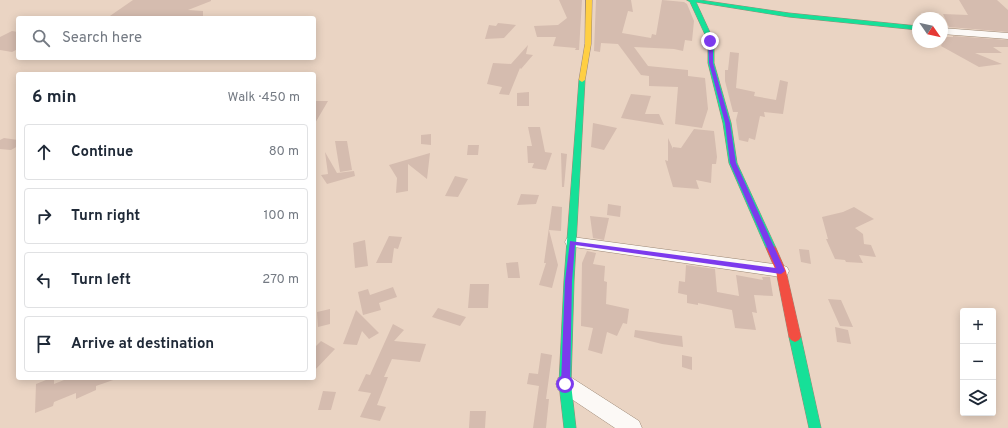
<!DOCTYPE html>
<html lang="en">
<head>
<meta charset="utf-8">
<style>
  :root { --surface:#fff; --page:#f6f6f7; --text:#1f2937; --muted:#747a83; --line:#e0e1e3 }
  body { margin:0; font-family:Overpass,sans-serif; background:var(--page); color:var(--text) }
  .controls { position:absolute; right:12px; bottom:12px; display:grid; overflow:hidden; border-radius:4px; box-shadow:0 2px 10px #0003 }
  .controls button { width:36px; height:36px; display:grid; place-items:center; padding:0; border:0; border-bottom:1px solid var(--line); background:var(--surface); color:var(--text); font:20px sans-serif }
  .compass { position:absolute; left:912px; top:12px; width:36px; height:36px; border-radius:50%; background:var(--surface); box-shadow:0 2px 10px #0003; rotate:124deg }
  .stop { position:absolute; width:12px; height:12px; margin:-9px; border:3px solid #7c3aed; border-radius:50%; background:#fff }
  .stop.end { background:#7c3aed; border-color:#fff; box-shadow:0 1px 4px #0008 }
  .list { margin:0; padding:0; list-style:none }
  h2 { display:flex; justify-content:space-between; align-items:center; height:52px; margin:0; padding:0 16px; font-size:17px }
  h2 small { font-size:13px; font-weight:400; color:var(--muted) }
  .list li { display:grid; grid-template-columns:26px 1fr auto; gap:12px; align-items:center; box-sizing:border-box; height:56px; margin:0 8px 8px; padding:0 8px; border:1px solid var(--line); border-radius:4px }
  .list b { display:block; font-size:15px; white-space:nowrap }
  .list em { font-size:13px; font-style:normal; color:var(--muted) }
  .icon { flex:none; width:22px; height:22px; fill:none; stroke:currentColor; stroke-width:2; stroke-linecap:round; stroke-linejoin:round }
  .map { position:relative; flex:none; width:1008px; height:428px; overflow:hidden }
  .search { position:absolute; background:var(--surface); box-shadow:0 2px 10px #0003; left:16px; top:16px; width:300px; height:44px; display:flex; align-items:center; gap:10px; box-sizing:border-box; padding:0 14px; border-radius:4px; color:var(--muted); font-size:15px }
  .panel { position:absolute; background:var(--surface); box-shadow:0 2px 10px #0003; left:16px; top:72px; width:300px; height:308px; border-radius:4px }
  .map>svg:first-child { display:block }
  .building { fill:#d5bcaf }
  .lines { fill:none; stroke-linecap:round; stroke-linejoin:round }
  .street-casing { stroke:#9c8875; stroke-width:1 }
  .fast-casing { stroke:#9c8875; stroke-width:1 }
  .slow-casing { stroke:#9c8875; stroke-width:1 }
  .jam-casing { stroke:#9c8875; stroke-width:1 }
  .street { fill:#fcf9f6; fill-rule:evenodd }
  .fast { fill:#16e098; fill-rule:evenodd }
  .slow { fill:#ffcf43; fill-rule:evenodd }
  .jam { fill:#f24e42; fill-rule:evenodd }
  .route { fill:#7c3aed }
</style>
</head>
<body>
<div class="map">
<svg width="1008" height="428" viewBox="0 0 1008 428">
  <rect width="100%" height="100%" fill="#ead4c3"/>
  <!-- building -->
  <path class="building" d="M133,0H211V1L188,10L203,11V18H107Z
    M559,0H582L579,50H575L576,48L553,46L556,37H537L534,26L558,25L567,18Z
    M596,0H631L633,12L628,11L622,33L651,38L652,34L656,35L662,0L684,2L687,4L694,21L692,41L685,40L683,51L674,49L634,47L648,66L688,70V76L705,78L708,109L702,128L675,124L678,87L649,86V76L641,75L618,44L601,43L600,52L594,51Z
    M959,0H997L1008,10V32L949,27L943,14L968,15Z
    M498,23L516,25L504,38L485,39L489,25L496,26Z
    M12,31L18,32V49L12,52L0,50V37Z
    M953,36L1008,40V47H993L1002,53H975L1002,64L979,67L941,46L943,41L942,37H953Z
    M528,45L526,54L533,55L521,69L520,68L509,95L499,94L502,87L487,84L493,63L511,64Z
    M730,52L739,53L736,88L755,92L754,96L776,100L780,80L788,82L783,114L764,112L765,117L760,116L755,140L749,138L748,142L739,140L736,120L738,112H733L725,81V70H728Z
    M529,92V106H517V93Z
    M631,94L651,96L645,114H659L664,125L621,118Z
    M314,101H328L314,125Z
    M593,123L617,128L604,150L591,147Z
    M528,127H540L545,152L552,153L546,170L532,168L534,163H528L527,146H532Z
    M694,129L714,131L717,157L716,164H712L711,183L696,180L699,189L673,187L665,160L668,161V138L673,149V147L681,148Z
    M431,134V145L421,144V135Z
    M4,138L18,140V146L11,150L0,149V140Z
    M335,141H347L352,170L340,172Z
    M468,145H479L478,155H467Z
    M325,152L337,173L354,171L355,176L327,184L321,175L328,174Z
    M430,153L427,179L408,164V191L396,193L397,178L389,165Z
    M561,153L567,154L564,187H562Z
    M455,176L468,179L458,197L445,196Z
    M521,194L539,195L536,204L517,205Z
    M608,204L621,206L620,217L607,215Z
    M552,206L562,207L561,231L549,230L558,265L552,288L539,285L546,263H544Z
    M854,207L874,219L855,228L863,234L864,244L871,245L876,257L859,255L863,263L846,262L845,260L835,259L826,239H828L822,217L843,212Z
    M590,216L609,218L604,240L593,238Z
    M389,236L402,237L398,249L394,248L392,263H376Z
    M365,240L368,266L355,268L353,243Z
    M799,249L809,250L811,264L801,262Z
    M587,251L596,253L593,264L605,266L604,281L607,282L606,304L629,309L627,324L623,323L617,336L607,332L602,354L588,350L593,328L581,326L582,263Z
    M518,262L520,278H508L506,263Z
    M686,265L715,269L717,292L739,296L736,275L763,280L762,277H770L773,296L754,295L757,313L752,312L756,330L735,328L732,310L698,303V305L687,303V295L678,293L679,281L685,282Z
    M470,284H489L488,308H468Z
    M393,287L397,297L379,303L381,310L363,315L358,292L368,289L370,295Z
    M828,299L841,300L853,327L840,326Z
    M438,308L466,317L460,326L432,317Z
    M330,309V324L318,327L317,312Z
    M356,310L379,333L369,339L362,331L357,345L343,344Z
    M393,324L404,330L394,341L426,344L420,362L392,359L384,377H388L377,405L386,407L380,421L360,417L371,393L358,391L366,374L370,375Z
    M835,327L848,330L851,344L837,342Z
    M635,330L682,336L683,347L662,344L634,337Z
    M321,341L335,349L314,371V348Z
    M541,353L552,355L546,399H549L546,428H533L539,386L527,384L529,373L538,374Z
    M682,355L692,357V370L682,367Z
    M51,378H54V384L69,378L116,379L96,386V390L76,399V393L54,402L53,406L35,413L36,384Z
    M323,391L336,392L331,410H318Z
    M470,411H486L485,428H469Z"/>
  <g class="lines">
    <!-- street casing -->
    <g class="street-casing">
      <path id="street" d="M942,28L1008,33V39L942,34Z
        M572,237L781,265L787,267L789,271L787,275L781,277L567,246L565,242L567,238Z
        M565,376L572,378L639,421L642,428H615L558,390L556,384L558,378Z"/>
    </g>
    <!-- fast casing -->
    <g class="fast-casing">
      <path id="fast" d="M687,0H700L789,13L918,26V30L789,17L696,2L714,41V63L731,123L737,163L776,248L774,250H768L766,248L729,163L723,123L708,63V41L690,2Z
        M582,78L585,80L574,281L571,384L576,428H564L559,384L564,281L579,80Z
        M795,332L799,334L801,337L821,428H809L789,337L791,334Z"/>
    </g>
    <!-- slow casing -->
    <g class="slow-casing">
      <path id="slow" d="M586,0H592L591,44L585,80L582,82L579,80L585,44Z"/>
    </g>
    <!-- jam casing -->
    <g class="jam-casing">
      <path id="jam" d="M771,245L774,246L776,248L786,271L801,337L799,340L795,342L791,340L789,337L776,271L766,248L768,246Z"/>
    </g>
    <!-- street -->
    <use href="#street" class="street"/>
    <!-- fast -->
    <use href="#fast" class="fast"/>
    <!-- slow -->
    <use href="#slow" class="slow"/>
    <!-- jam -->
    <use href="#jam" class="jam"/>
  </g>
  <!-- route -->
  <path class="route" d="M710,40L713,41V63L730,123L736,163L785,271L781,274L575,245L572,281L570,384L568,386L565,387L562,386L561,384L565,281L570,241L776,268L730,163L725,123L709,63L708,41Z"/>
</svg>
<div class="controls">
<button>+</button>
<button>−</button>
<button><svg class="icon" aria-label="layers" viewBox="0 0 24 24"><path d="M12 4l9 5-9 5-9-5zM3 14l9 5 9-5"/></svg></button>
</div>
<svg class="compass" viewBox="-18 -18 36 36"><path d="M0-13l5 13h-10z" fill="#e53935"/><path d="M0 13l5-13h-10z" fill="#747a83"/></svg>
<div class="stop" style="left:565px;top:384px"></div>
<div class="stop end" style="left:710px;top:41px"></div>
<div class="search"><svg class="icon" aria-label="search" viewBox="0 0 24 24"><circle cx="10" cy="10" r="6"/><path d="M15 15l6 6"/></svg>Search here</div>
<section class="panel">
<h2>6 min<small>Walk · 450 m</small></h2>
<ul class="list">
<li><svg class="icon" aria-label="ahead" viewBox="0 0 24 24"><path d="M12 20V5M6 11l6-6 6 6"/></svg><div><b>Continue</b></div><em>80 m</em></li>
<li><svg class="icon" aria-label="right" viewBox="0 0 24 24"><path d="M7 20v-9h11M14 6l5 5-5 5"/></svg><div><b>Turn right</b></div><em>100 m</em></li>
<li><svg class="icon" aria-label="left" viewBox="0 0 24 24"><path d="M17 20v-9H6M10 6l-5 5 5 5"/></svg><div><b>Turn left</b></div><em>270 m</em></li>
<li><svg class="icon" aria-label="arrive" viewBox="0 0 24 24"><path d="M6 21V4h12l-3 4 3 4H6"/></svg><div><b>Arrive at destination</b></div></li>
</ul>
</section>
</div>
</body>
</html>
